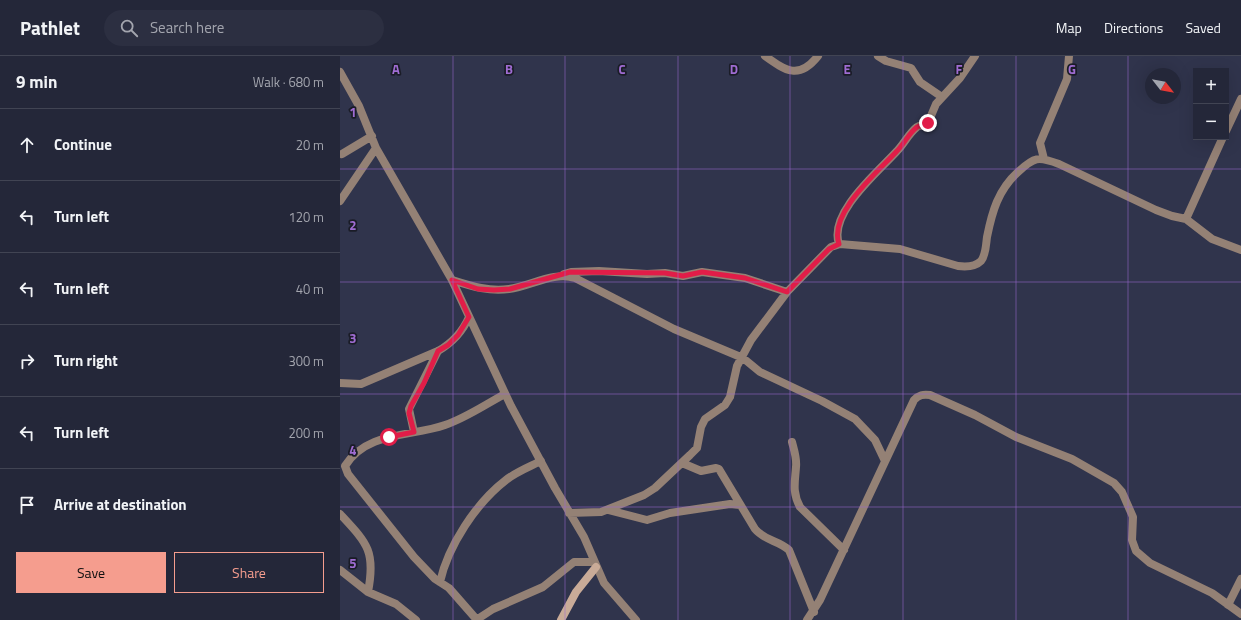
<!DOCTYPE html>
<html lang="en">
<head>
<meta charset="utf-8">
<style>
  :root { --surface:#242739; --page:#2c2f41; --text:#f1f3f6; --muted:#a3a5ae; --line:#414453; --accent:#f59d8e }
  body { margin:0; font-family:"Titillium Web",sans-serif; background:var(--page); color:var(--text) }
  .controls { position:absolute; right:12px; top:12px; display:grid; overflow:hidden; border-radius:0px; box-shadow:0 4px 16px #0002 }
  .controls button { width:36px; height:36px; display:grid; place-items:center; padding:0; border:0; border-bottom:1px solid var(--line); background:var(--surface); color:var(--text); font:20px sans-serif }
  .compass { position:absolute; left:805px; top:12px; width:36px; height:36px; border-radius:50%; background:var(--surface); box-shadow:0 4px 16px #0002; rotate:121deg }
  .stop { position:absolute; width:12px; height:12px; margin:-9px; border:3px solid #e11d48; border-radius:50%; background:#fff }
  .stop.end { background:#e11d48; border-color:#fff; box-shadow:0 1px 4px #0008 }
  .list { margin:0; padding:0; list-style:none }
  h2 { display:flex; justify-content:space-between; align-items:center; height:52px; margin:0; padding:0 16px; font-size:17px }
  h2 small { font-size:13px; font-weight:400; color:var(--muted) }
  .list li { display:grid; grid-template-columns:26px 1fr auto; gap:12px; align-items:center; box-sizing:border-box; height:72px; padding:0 16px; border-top:1px solid var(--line) }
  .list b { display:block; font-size:15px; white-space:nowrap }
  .list em { font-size:13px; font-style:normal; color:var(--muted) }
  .actions { display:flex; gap:8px; padding:12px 16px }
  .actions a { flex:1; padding:9px 0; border:1px solid var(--accent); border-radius:0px; text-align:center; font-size:14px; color:var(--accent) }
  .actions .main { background:var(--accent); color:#111 }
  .icon { flex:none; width:22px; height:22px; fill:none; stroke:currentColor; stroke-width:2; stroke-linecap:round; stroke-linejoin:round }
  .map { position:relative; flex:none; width:901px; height:564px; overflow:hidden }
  header { display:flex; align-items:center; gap:24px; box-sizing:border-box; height:56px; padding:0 20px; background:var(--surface); border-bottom:1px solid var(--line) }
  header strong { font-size:19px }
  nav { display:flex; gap:22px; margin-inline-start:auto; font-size:14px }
  .search { width:280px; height:36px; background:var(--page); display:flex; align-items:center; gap:10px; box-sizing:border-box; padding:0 14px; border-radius:22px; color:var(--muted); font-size:15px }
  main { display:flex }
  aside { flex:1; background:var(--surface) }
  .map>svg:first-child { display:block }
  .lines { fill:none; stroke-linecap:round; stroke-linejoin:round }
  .street { stroke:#948175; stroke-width:8 }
  .secondary { stroke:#c9ab98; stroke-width:8 }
  .route { stroke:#e11d48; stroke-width:5 }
  .grid { fill:none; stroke:#9f6cd2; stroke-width:1; stroke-opacity:0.55 }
  .grid-label { font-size:13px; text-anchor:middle; font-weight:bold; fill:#9f6cd2; stroke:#1a1c27; stroke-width:3.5; stroke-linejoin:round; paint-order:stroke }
</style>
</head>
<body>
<header>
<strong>Pathlet</strong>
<div class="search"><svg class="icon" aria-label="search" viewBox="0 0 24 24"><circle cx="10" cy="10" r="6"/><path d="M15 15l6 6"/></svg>Search here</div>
<nav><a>Map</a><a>Directions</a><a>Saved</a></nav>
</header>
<main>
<aside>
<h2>9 min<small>Walk · 680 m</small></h2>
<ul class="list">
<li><svg class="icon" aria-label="ahead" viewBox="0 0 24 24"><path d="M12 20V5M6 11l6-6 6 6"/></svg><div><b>Continue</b></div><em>20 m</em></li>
<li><svg class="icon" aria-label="left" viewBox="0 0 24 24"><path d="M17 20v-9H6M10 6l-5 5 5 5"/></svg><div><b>Turn left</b></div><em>120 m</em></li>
<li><svg class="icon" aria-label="left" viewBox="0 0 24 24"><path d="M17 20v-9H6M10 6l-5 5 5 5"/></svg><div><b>Turn left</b></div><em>40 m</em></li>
<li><svg class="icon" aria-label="right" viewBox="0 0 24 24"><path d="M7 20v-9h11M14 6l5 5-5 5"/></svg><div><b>Turn right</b></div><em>300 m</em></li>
<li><svg class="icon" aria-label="left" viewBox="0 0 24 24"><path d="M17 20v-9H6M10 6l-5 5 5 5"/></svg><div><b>Turn left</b></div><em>200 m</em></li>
<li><svg class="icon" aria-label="arrive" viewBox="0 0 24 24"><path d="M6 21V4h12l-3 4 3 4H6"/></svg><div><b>Arrive at destination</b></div></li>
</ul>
<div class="actions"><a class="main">Save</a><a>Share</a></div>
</aside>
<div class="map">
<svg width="901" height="564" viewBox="0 0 901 564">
  <rect width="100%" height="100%" fill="#30344c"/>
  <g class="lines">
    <!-- street -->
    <path class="street" d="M425,0C446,15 459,24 478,0
      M538,0L546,5L571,12L580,26L602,41
      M0,16L19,50L36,92L112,224L171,350L215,432L244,481L264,527L296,564
      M886,75L901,43
      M2,98L32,80
      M704,103L700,87L727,23L729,0
      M0,145L36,92
      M846,163L883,81
      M499,188C488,157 539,115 557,95C564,88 569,77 577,71C580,69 585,69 588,67L596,48L620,22L635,0
      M224,218L231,216L259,215L307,218L325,217L343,220L362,216L405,222L447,236
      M112,224C131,230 149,236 169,233C191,230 214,215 235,222L334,273L403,302L420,316L482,345L515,363L535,384L545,405
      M0,327L21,328L98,295C112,287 122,277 129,261
      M74,376L69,353L98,295
      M452,386C454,394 457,402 456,411C455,426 452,436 460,451L504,494
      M342,407L361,415L376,412L379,413L415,473C425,485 438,484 449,494L474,556
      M268,454L307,464L330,457L390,448L400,449
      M229,457L261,456L304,439L315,432L350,399L357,392L361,371L365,363L385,349L390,341L397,310L411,284L447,236L491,191L500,188L560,193L618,210C626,211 635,211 641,205C646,199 646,188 647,181C652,156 658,134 678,116C694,101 698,100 719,108L816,154L832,160L846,163L872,183L901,194
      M0,458C27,487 36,495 28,536
      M0,514L28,536L56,548L76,564
      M100,526C108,490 136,447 166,424C176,416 189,411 201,405
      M888,549L901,523
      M136,564L153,553L203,531L234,506H254
      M137,564L109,532L95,523L74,501L8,418L5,410C27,375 71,381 105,369C126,362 146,348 165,338
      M467,564L480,544L574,344C579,339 583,338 590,339L635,359L676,381L732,403L774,427L782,436L793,461L792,484L796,495L810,507L872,537L901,558"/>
    <!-- secondary -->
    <path class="secondary" d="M221,564L236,536L256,511"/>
  </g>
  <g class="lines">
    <!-- route -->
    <path class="route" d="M49,381L74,376L69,357L71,350L84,327L98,295L108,289L118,279L129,261L112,224L138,233L154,234L170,233L230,216L325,217L343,220L362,216L405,222L447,236L489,193L499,188C488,157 539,115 557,95C564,88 569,77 577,71C580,69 585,69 588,67"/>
  </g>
  <!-- grid -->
  <path class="grid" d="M113,0V564M225,0V564M338,0V564M450,0V564M563,0V564M676,0V564M788,0V564M0,113H901M0,226H901M0,338H901M0,451H901"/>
  <g class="grid-label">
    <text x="56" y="18">A</text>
    <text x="169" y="18">B</text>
    <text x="282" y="18">C</text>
    <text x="394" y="18">D</text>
    <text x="507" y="18">E</text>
    <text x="619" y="18">F</text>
    <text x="732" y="18">G</text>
    <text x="13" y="61">1</text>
    <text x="13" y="174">2</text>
    <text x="13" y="287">3</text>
    <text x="13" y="399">4</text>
    <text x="13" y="512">5</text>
  </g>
</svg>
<div class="controls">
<button>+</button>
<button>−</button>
</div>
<svg class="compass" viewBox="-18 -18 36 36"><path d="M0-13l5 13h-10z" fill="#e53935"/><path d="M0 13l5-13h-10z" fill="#a3a5ae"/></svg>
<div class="stop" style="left:49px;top:381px"></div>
<div class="stop end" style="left:588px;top:67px"></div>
</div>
</main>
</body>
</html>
